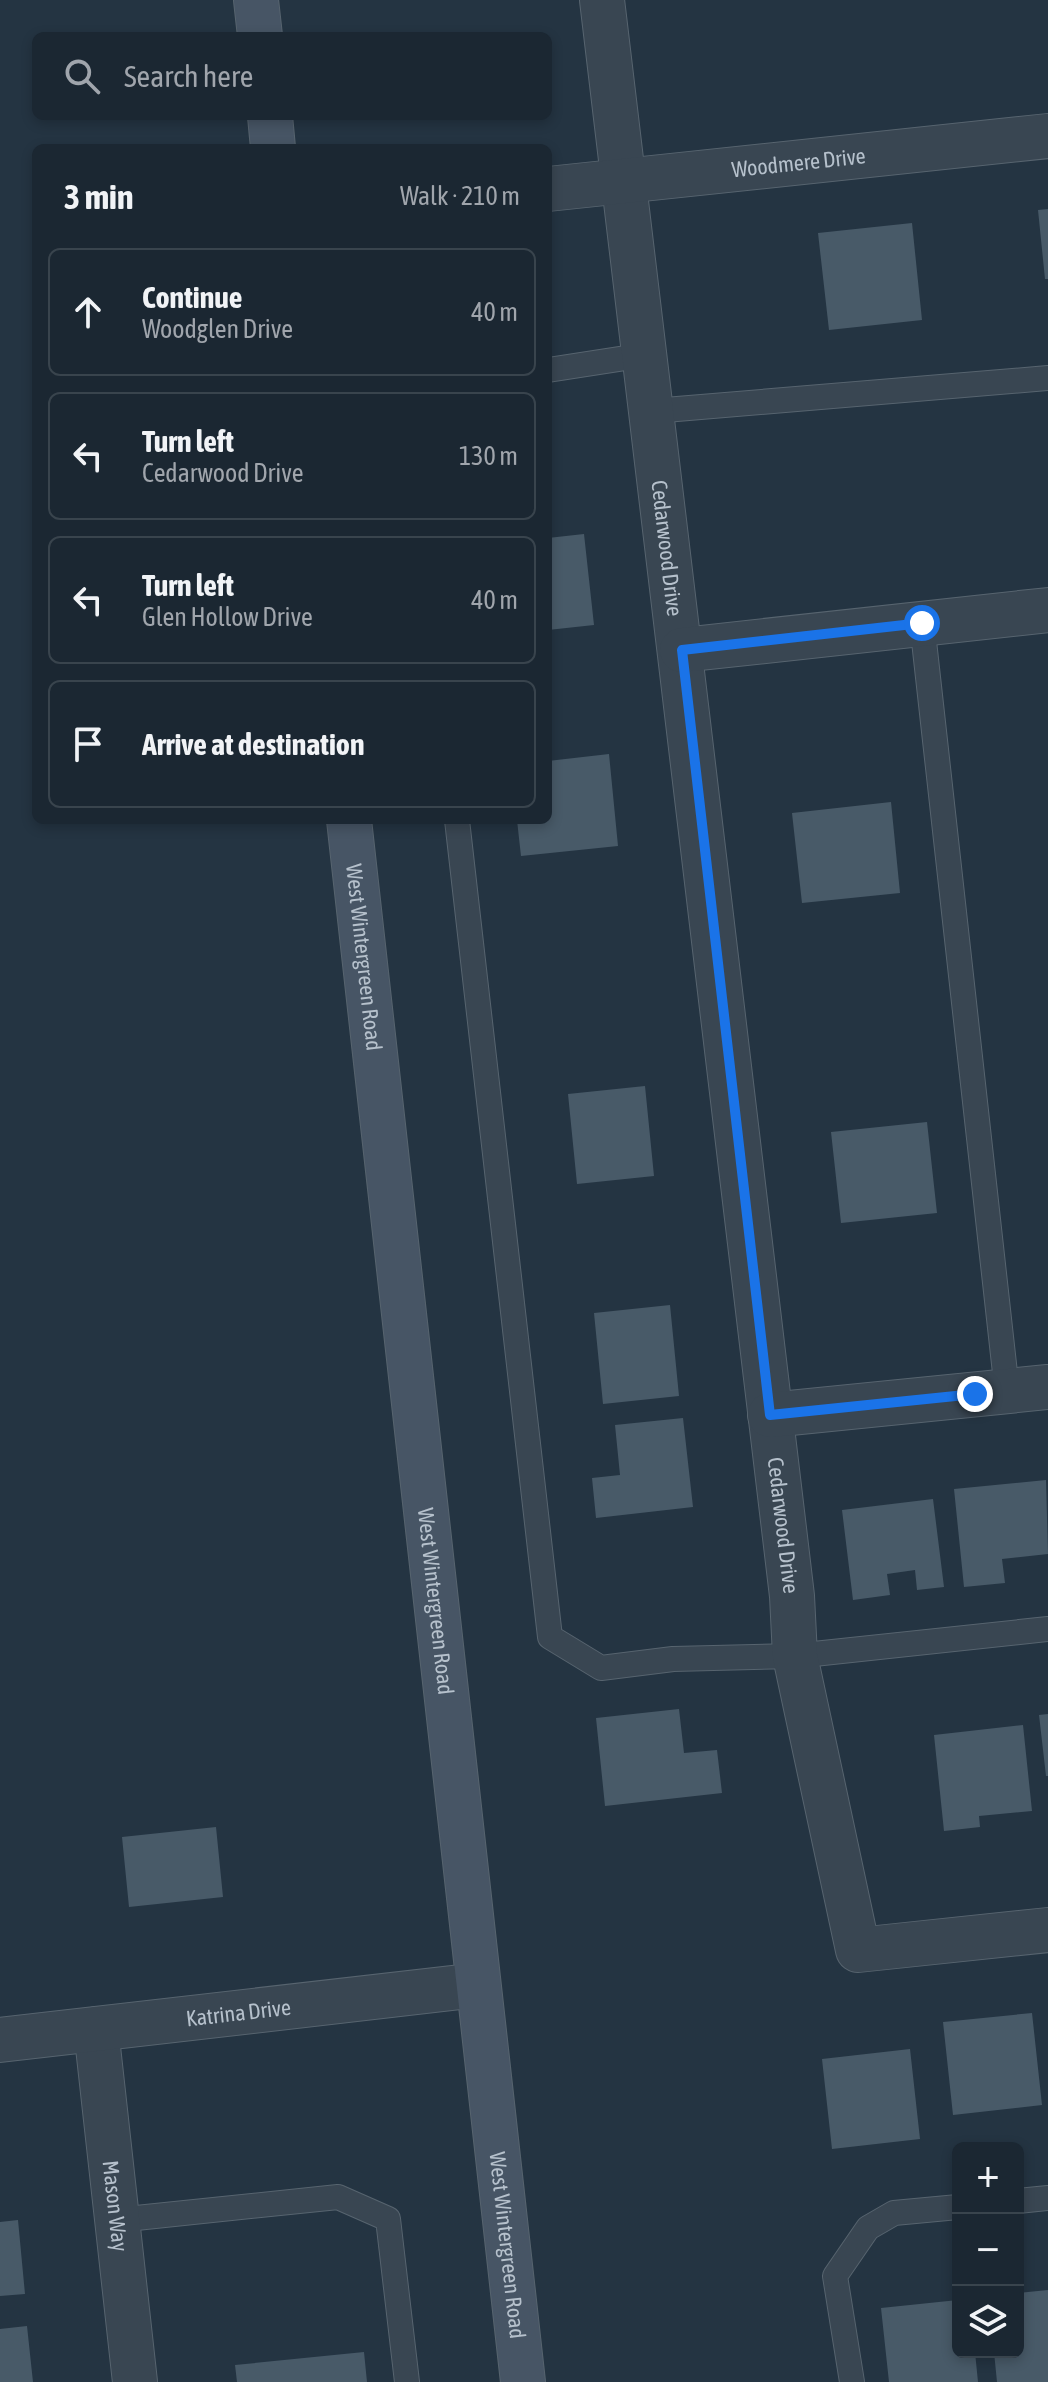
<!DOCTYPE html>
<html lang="en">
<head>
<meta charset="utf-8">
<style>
  :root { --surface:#1b2732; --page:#242f3a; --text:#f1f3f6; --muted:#a0a5ac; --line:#39444d }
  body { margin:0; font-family:"Asap Condensed",sans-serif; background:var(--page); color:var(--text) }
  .controls { position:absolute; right:24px; bottom:24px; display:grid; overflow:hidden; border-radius:12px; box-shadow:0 4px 12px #0003 }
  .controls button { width:72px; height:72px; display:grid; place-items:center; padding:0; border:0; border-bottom:2px solid var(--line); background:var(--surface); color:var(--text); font:40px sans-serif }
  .stop { position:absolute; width:24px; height:24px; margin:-18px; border:6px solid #1a73e8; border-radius:50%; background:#fff }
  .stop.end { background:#1a73e8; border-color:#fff; box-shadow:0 2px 8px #0008 }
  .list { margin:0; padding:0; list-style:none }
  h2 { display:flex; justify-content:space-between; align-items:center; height:104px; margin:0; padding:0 32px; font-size:34px }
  h2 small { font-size:26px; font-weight:400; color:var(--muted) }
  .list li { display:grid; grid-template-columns:52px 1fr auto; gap:24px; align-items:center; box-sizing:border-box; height:128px; margin:0 16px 16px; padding:0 16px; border:2px solid var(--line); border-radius:12px }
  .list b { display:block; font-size:30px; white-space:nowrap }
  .list p { margin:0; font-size:26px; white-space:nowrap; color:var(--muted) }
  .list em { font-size:26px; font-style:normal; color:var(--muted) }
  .icon { flex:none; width:44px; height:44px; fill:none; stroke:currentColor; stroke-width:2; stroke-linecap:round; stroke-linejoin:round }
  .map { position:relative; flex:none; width:1048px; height:2382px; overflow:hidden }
  .search { position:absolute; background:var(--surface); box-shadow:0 4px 12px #0003; left:32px; top:32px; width:520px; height:88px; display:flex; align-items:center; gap:20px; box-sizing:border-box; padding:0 28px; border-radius:12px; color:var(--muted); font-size:30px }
  .panel { position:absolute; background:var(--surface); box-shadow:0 4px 12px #0003; left:32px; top:144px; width:520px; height:680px; border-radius:12px }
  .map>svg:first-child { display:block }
  .building { fill:#485a68 }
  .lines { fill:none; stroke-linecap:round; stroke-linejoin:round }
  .lane-casing { stroke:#57646f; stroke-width:26 }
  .street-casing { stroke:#57646f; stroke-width:46 }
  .secondary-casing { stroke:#57646f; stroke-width:46 }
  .lane { stroke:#394652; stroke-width:24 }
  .street { stroke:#394652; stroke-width:44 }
  .secondary { stroke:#475565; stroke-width:44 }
  .route { stroke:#1a73e8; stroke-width:10 }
  .labels { text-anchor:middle; stroke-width:6; stroke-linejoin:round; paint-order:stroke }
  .street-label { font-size:22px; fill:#b6c1cc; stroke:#1e2b37 }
</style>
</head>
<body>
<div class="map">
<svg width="1048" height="2382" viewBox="0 0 1048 2382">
  <rect width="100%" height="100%" fill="#243442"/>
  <!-- building -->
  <path class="building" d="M1048,209V279H1045L1038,210Z
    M912,223L922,320L829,330L818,233Z
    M584,534L594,625L548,630V538Z
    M609,754L618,846L521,856L517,820H548V761Z
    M891,802L900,893L802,903L792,813Z
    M645,1086L654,1176L577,1184L568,1094Z
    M927,1122L937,1213L841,1223L831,1132Z
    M670,1305L679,1396L603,1404L594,1313Z
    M683,1418L693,1507L596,1518L592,1478L620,1475L615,1425Z
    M1046,1480L1048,1554L1002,1559L1005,1583L964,1587L954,1489Z
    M933,1499L944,1587L917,1590L915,1570L887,1574L890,1595L853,1600L842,1510Z
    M679,1709L684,1753L717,1750L722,1793L605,1806L596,1718Z
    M1048,1714V1776H1046L1039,1715Z
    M1023,1725L1032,1811L979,1816L980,1827L944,1831L934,1735Z
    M216,1827L223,1897L129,1907L122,1837Z
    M1032,2013L1042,2105L953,2115L943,2022Z
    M910,2049L920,2139L832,2149L822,2059Z
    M18,2220L25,2294L0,2296V2222Z
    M1048,2290V2382H997L994,2352H1018V2293Z
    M958,2300V2352H975L978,2382H889L881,2308Z
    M27,2326L33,2382H0V2329Z
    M364,2352L367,2382H237L235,2365Z"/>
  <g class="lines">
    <!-- lane casing -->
    <g class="lane-casing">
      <path id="lane" d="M548,370L645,355
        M653,411L1048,378
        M922,623L1007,1391
        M457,820L550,1637L601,1668L673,1659L795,1656L1048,1629
        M1018,2201L1048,2198
        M117,2220L338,2197L388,2219L407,2382
        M852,2382L835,2276L868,2228L894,2213L958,2207"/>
    </g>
    <!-- street casing -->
    <g class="street-casing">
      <g id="street">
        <path id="s1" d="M602,0L792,1596L795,1656L858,1950L1048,1930"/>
        <path id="s2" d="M548,189L1048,136"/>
        <path d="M682,650L1048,610"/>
        <path d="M770,1415L1048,1387"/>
        <path id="s3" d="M96,2029L135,2382"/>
        <path id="s4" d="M0,2040L478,1985"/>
      </g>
    </g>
    <!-- secondary casing -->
    <g class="secondary-casing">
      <g id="secondary">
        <path d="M256,0L260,36"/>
        <path d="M270,116L273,148"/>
        <path id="s5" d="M349,820L523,2382"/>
      </g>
    </g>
    <!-- lane -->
    <use href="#lane" class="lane"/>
    <!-- street -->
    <use href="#street" class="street"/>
    <!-- secondary -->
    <use href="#secondary" class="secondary"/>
  </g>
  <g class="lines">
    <!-- route -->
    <path class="route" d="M922,623L682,650L770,1415L975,1394"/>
  </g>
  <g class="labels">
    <!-- street labels -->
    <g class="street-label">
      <text dy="8" stroke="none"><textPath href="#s2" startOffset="252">Woodmere Drive</textPath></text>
      <text dy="8" stroke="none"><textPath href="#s1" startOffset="552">Cedarwood Drive</textPath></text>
      <text dy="8" stroke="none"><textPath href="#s5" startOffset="138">West Wintergreen Road</textPath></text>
      <text dy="8" stroke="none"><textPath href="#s1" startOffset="1536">Cedarwood Drive</textPath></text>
      <text dy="8" stroke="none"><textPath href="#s5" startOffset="786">West Wintergreen Road</textPath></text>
      <text dy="8" stroke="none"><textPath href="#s4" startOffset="240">Katrina Drive</textPath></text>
      <text dy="8" stroke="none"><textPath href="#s3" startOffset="178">Mason Way</textPath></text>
      <text dy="8" stroke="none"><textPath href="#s5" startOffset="1434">West Wintergreen Road</textPath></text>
    </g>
  </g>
</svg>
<div class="controls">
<button>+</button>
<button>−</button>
<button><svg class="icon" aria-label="layers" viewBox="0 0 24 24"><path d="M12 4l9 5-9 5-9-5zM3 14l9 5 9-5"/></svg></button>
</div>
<div class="stop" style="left:922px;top:623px"></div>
<div class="stop end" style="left:975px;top:1394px"></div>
<div class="search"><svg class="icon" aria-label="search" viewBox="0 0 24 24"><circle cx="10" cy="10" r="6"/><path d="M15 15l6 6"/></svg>Search here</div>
<section class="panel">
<h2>3 min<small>Walk · 210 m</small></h2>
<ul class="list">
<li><svg class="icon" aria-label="ahead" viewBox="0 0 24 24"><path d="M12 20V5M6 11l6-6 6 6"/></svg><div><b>Continue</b><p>Woodglen Drive</p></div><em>40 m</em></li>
<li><svg class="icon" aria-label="left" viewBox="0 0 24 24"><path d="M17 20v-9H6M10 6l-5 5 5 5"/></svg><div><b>Turn left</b><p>Cedarwood Drive</p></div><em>130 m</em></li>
<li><svg class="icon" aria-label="left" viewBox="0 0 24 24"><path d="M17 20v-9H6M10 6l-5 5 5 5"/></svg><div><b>Turn left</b><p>Glen Hollow Drive</p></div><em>40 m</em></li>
<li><svg class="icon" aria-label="arrive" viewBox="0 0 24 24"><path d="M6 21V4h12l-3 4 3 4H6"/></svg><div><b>Arrive at destination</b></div></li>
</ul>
</section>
</div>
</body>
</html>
